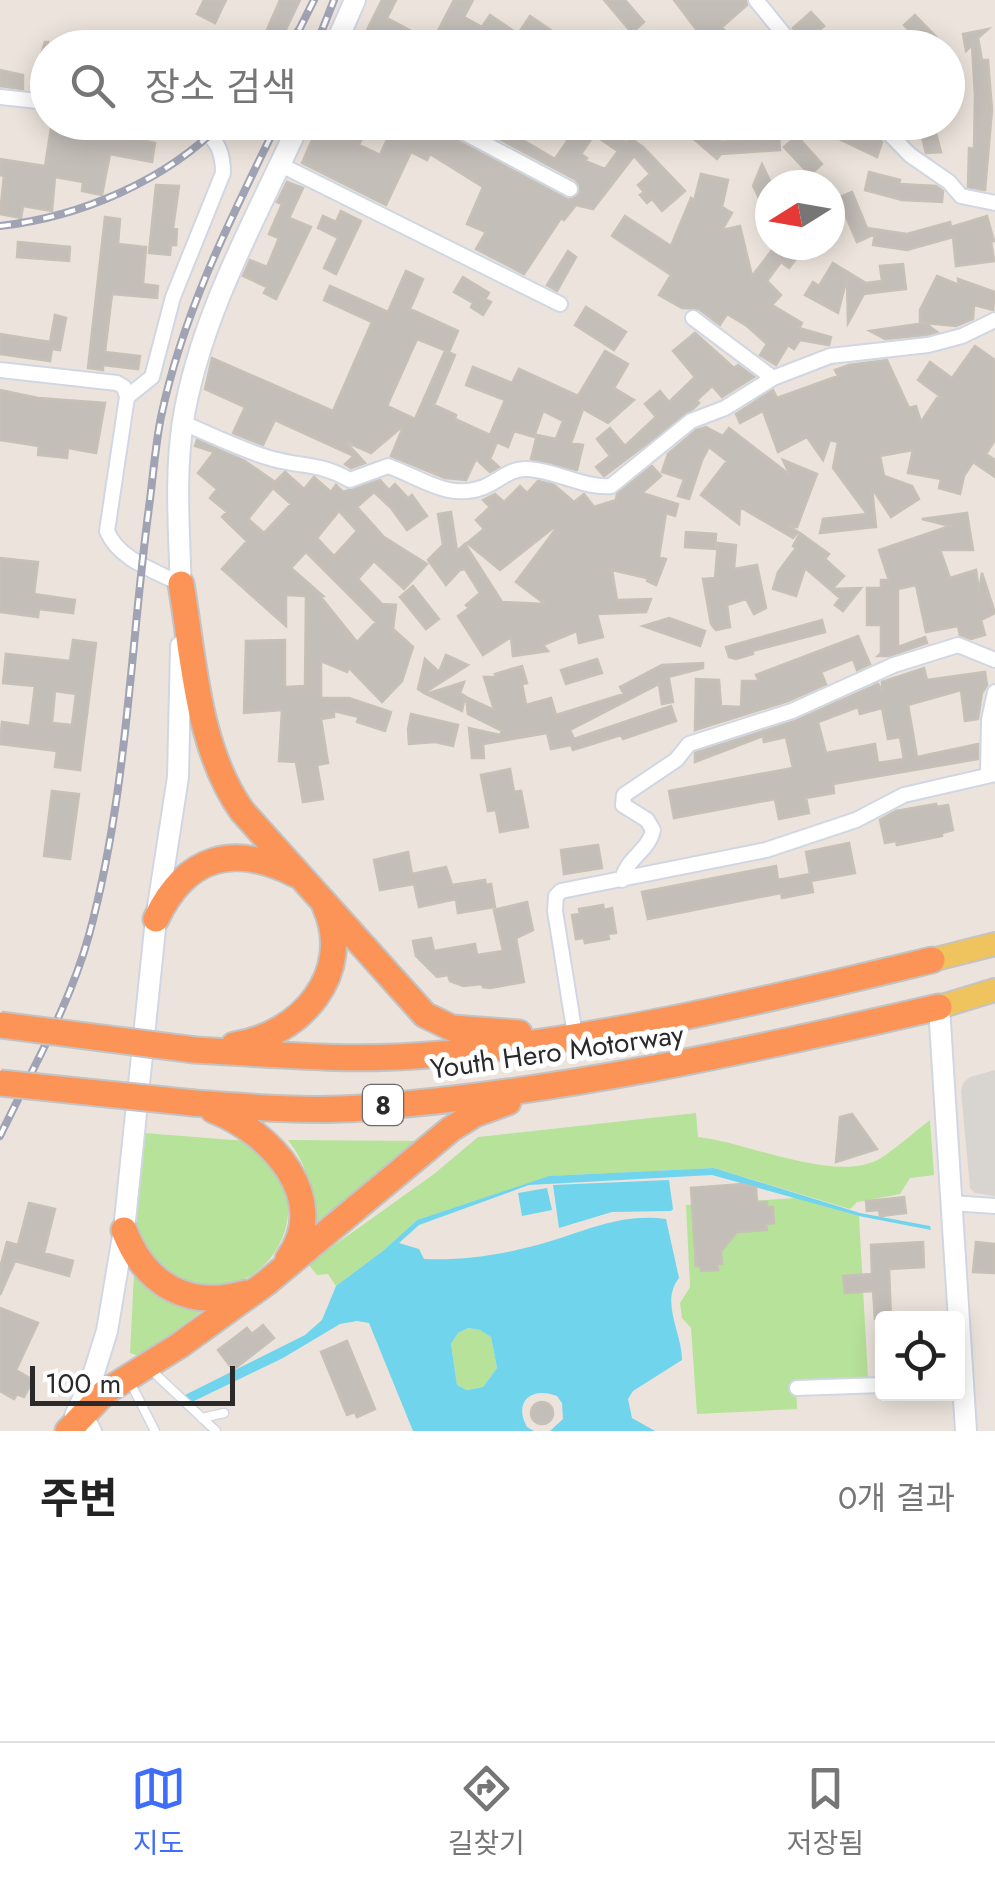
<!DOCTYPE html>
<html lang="ko">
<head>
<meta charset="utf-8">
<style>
  :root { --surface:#fff; --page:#f2f2f2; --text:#222; --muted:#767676; --line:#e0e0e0; --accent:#3e6df8 }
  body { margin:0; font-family:Jost,"Noto Sans KR",sans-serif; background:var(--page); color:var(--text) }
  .controls { position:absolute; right:30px; bottom:30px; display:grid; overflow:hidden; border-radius:10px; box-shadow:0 5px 25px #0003 }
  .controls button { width:90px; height:90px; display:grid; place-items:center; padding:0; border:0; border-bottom:2px solid var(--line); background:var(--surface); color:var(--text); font:50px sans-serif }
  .compass { position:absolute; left:755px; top:170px; width:90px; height:90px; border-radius:50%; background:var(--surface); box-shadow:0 5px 25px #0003; rotate:259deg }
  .scale { position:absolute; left:30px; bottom:25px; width:205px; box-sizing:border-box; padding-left:10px; border:5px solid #2a2a2a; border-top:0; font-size:28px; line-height:35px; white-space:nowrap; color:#2a2a2a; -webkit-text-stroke:8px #fff; paint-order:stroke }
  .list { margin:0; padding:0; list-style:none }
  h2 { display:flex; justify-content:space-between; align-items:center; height:130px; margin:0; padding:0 40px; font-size:42px }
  h2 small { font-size:32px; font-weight:400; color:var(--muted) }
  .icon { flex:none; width:55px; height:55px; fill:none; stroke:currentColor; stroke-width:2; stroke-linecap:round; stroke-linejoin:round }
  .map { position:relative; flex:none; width:995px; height:1431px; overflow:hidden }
  .search { position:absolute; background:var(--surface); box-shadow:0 5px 25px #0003; left:30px; right:30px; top:30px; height:110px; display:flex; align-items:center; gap:25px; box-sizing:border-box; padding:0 35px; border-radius:55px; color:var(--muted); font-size:38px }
  .sheet { height:310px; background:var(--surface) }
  nav { display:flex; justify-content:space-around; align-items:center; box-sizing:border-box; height:140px; border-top:2px solid var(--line); background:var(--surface); font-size:28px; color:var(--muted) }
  nav a { display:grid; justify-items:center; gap:5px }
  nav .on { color:var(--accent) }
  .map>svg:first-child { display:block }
  .green { fill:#b7e299 }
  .plaza { fill:#d8d4cf }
  .water { fill:#70d4ed; fill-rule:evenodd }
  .building { fill:#c4beb9; stroke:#c7c0b6; stroke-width:2.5; fill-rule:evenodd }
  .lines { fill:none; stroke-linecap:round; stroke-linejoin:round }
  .lane-casing { stroke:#d1d6e3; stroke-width:11 }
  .street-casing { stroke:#d1d6e3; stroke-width:18 }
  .secondary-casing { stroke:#d1d6e3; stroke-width:24 }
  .primary-casing { stroke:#c3c3c3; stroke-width:26 }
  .highway-casing { stroke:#c3c3c3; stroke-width:29 }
  .lane { stroke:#fff; stroke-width:8 }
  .street { stroke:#fff; stroke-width:14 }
  .secondary { stroke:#fff; stroke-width:20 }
  .primary { stroke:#efc35e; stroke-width:22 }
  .highway { stroke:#fc9357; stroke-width:25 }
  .rail-casing { stroke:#9fa3b4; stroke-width:8 }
  .rail { stroke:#fff; stroke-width:4; stroke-dasharray:11; stroke-linecap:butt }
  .highway-bridge-casing { stroke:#c3c3c3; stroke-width:29; stroke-linecap:butt }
  .highway-bridge { stroke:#fc9357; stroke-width:25 }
  .labels { text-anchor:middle; stroke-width:10; stroke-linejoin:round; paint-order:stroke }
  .shield { fill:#fff; stroke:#6a6a6a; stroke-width:2.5 }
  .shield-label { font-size:25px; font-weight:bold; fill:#2a2a2a }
  .street-label { font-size:28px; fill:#2a2a2a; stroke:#fff }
</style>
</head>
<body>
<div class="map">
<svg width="995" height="1431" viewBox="0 0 995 1431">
  <rect width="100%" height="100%" fill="#ece4dc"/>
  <!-- green -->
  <path class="green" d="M696,1113L698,1137C747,1142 838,1185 881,1158C898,1147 914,1132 930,1120L934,1175L910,1178L900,1194L857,1202L850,1209L714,1168L550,1176L417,1220L384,1250L336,1286L328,1274L317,1275L308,1264L434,1174L478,1137Z
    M144,1133L259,1142C336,1219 246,1329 166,1269C153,1259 141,1250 138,1233C133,1209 142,1159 144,1133Z
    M288,1140L426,1141L312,1225C314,1191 308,1166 288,1140Z
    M796,1198L859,1216L868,1378L796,1381L797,1409L697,1414L691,1328L682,1318L680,1303L690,1287L686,1205Z
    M134,1274L212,1303L141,1357L130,1353Z
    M468,1328L480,1330L491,1337L497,1368L483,1387L467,1390L457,1385L451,1344L458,1333Z"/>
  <!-- plaza -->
  <path class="plaza" d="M995,1070V1196L975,1193L970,1188L961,1091L963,1083L970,1077Z"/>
  <!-- water -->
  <path class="water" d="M714,1168L860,1213L930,1226L931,1230L859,1216L712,1175L529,1185L419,1225L399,1243L419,1249L424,1259C467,1261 513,1253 554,1240C592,1228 625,1213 666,1219L679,1278C660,1302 682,1332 682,1360L633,1391L628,1399L632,1418L655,1431H550L563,1419L562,1403L557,1396C531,1386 513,1402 527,1427L534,1431H413L369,1323L357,1321L340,1324L283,1358L192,1402L185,1395L305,1335L322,1320L336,1286L384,1250L417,1220L549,1176ZM468,1328L480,1330L491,1337L497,1368L483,1387L467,1390L457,1385L451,1344L458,1333Z
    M669,1180L673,1209L671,1211L612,1212L559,1228L553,1185Z
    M547,1188L552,1210L522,1216L518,1193Z"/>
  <!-- building -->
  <path class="building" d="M204,0H226L215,23L197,14Z
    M280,0H300L277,48H259Z
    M382,0H396L387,18L432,42L454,0H473L464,17L482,27L490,15L518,34L530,16L577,48H499L491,42L487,48H400L367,30Z
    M604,0H625L644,22L632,33Z
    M674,0H746L747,5L722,27L730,37L714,48L708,39L705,41Z
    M811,12L824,26L804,44L793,28Z
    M915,15L947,48H926L904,25Z
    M988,29L978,38L982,60H988L992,110L985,190L968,187L969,148L974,149L975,95L972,45L966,51L963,34Z
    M45,42H48V91L31,87Z
    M0,70L23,75V89L0,86Z
    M52,122H78V126L100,132L155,143L152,162L110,154L102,195L82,191L83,182L55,177L52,211L23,206L21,218L0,214L4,176L0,175V159L45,166Z
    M320,122H369L359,145L380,155L395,122H434L439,131L569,200L580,193L576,180L468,122H492L555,159L580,122H605L626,143L630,138L643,147L685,191L662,211L652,199L647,203L640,195L644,192L638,185L650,174L634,156L593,209L576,205L564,220L561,218L524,274L476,249L486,232L467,224L483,187L430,154L427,160L411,152L386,205L302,163ZM594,135L618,151L605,169L585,161L587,158L581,154Z
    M674,122H698L721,142L779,137L780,150L721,154L717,159Z
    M918,122H933L941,152L926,153Z
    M846,125L882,142L877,157L839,139Z
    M797,136L822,164L810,175L784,147Z
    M762,164L770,181V220L753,186Z
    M869,172L900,180L899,184L936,186L943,191L942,202L902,200L865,190Z
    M701,174L728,180L722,207L732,213L722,230L740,226L752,276L776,245H807L789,268L781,262L767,281L781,295L772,305L802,323L799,328L831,337L829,345L800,340L794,349L788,345L776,365L760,355L767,344L747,326L727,314L720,325L699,309L682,308L659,295L671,275L612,236L625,216L671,246L691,198L694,201Z
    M287,182L303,188L289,218L311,227L276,299L264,293L267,287L243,276L250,260L267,267L279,238L269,234L282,204L277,202Z
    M156,185L179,186L173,228L177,229L176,245H171L170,255L149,253Z
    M852,192L867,228L907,234L950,222L951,227L987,216L994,241L991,242L994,261L956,266L953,237L907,250L873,245L875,234L857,242L838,198Z
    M341,211L361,221L336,274L324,268L338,238L318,228L323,216L336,222Z
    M105,217L120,219L118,244L146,247L143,284L158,286L157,298L112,294L105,352L140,356L138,369L103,365V370L88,368Z
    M18,242L70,247L69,261L17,257Z
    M568,251L576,257L557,291L547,285Z
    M833,263L866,283L882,281L880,266L903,264L906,289L864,294L848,323L847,278L838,313L805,295L813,282L819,286Z
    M406,271L423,279L410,309L458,331L449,352L417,339L387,406L415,419L445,351L455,355L434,405L456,415L455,419L490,435L505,400L466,385L473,367L512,383L519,369L578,396L605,351L628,364L614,388L634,400L608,423L583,409L571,443L583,445L577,470L531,459L537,435L556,439L563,421L543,411L534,437L514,431L508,447L497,442L490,459L499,467L490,472L476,459L466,480L445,478L391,456L404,425L371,453L346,442L365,463L351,468L345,464L354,456L275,420L263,445L233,433L245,407L205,389L212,358L333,411L372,322L324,300L330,286L388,312Z
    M937,276L959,285L958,279L995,292L993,310L974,305L973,319L956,326L925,323L937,332L926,335L885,339L870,331L925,323L920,322V310Z
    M463,277L489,293L485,299L491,302L483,315L471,307L473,303L454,292Z
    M586,307L626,332L614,350L575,325Z
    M55,315L66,318L60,350L52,349L50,361L0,354V334L50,342Z
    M695,333L734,368L738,365L754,377L722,397L712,386L697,400L699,403L694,408L604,476L596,467L610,456L597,439L610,428L625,446L656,417L645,404L660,391L669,402L695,377L673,351Z
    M975,346L995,360V440L986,454L995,460V477L973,462L964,476L960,494L939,488L941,479L908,473L913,450L880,456L884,476L912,486L919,499L891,517L872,488L876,527L820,533L823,519L867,514L833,468L838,442L830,440L823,460L807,437L778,452L763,411L740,423L736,414L773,390L777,398L838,376L835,370L849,365L887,360L909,408L916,406L921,422L937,398L941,397L918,380L930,362L952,378Z
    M0,390L38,398L105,403L96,453L68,448L67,458L38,455L39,446L0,440Z
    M706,427L723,436L729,428L790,475L783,460L817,474L797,527L788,525L798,532L793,538L740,507L739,524L701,495L727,461L709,447L702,460L689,499L678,496L684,479L662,472L668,454L696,430Z
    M197,440L245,461L275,482L285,472L304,489L314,477L331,492L336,485L343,492L380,480L389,490L395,484L408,498L412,495L427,516L407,530L391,508L374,492L357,507L384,537L427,564L404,589L374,561L358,579L382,604L396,605L393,629L413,647L402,681L382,702L349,668L347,672L321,661V698H349L391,712L385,731L357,722L359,717L334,711V717L321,719L328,763L317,765L323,799L303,802L296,762L279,761L282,710L244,713L246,641L285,640V687L305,686L306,596L286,595V626L222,569L247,541L222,517L227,512L210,498L217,489L198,473L214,452L195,446ZM273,488L291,504L264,533L248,519ZM339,511L357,531L334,556L317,538ZM306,552L376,622L357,642L320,596H323L291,568Z
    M652,466L661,476L642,493L678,504L675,516L666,513L659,557L666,559L656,585L647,581V578L612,570L617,600L651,599L646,612L597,614L603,637L579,643L577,631L543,645L548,651L513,656L511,637L483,655L458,616L469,608L466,605L480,593L465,569L460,570L446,585L428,560L443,545L438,514L451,512L457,551L465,544L502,602L545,604L516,582L555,530L553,528L500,570L467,543L484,529L476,520L490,507L483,500L495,494L504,502L520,486L527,493L538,481L554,485L574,502L584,494L594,507L616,500L617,494Z
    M967,513L973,550H940L950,578L976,570L979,592L982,573L995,613L981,620L985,635L971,639L960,635L958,626L926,632L916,585L898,589V647L925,637L927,643L889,656H878L881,653V625H867V588H881V580H889L879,550L950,526L922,519Z
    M686,532L716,534L715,549L685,547Z
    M800,533L829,554L825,559L844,576L832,589L861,588L843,611L835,605L840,598L805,568L796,596L773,589L778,572L796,548L793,546Z
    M718,543L736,545L734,569L757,565L766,608L754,614L746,599L727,605L730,627L716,630L711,624L703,579L715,578Z
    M0,558L38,562L34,594L75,600L73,613L39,609L38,617L0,612Z
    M413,586L439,619L426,629L400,597Z
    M669,618L705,631L700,646L643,626Z
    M822,620L825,632L752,651L753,654L736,659L729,657L726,647Z
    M858,636L870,664L857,670L853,659L821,672L826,684L788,701L695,730L696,679L719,680L721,706L741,707L742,681H759L756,675Z
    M73,640L96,643L80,770L55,767L57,751L0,744L2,722L30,726L35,686L3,683L6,654L70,661ZM55,691L76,694L72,725L52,723Z
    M446,655L468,665L424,693L418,689L425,659L439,672Z
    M597,659L602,673L566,684L561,670Z
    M703,663V668L664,678L669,679L673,702L662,704L659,684L570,730L574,739L671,706L676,721L623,739L621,735L573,750L571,745L551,749L547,733L483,744L484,758H472L469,728L500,735L502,731L468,714L466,697L494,710L484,677H497L495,674L522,666L527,683L522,684L526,705L551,698L556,715L624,694L620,687L662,665Z
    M924,668L927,680L985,672L987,685L982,693L978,719L965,721L961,690L908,705L917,757L978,744V759L833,784L834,793L806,798L809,813L779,819L775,799L674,818L669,791L793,768L786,737L764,742L763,736L695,762V753L795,721L878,684L882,692V682ZM858,707L860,714L882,708L888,739L900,737L904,759L878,763L875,744L826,753L818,722Z
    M464,682L460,693L465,696L462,711L426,694Z
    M411,714L458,725L453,746L435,742L409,744L408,729Z
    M510,769L514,792L521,791L528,827L500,832L496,810L488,811L481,775Z
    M52,791L79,794L70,859L44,856Z
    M936,804L937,807L948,805L953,830L942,833V836L897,845L896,841L885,843L880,820L896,811Z
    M849,843L855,873L811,881L813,892L782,898L781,893L648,919L642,892L776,866L778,880L810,874L806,852Z
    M598,845L602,868L564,874L561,850Z
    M408,852L412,874L446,867L452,885L485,880L486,885L491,884L495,907L458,913L456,899L419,907L414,884L380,890L374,860Z
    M527,902L533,930L516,938L524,982L490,988L483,987L482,984L463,986L450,981L448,975L437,977L416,956L413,941L431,938L434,951L475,944L477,955L503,951L494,910Z
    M603,905L604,910L612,908L616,933L608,934L609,939L585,943L584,938L576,939L572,915L580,914L579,909Z
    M852,1114L877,1149L836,1162L840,1117Z
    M743,1184L756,1188L757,1202H767V1207H773L774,1223L766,1224L767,1230L737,1232L721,1251L722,1264H717L718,1270L701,1271L700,1266H696L691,1188Z
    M904,1197L906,1213L880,1216L879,1210L867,1211L866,1201Z
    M29,1203L55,1209L44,1253L73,1261L69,1276L15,1261L0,1295V1268L7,1242L18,1245Z
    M923,1242L924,1267L889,1269L891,1318L875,1319L873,1291L845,1293L843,1276L872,1274L871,1245Z
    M976,1242L995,1244L994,1273L973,1272Z
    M0,1308L38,1323L16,1370L33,1380L24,1397L17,1394L14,1399L0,1391Z
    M263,1325L274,1338L233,1370L218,1350L247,1328L252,1334Z
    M347,1341L375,1409L357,1417L355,1412L347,1415L321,1352Z
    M531 1413a11 11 0 1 1 22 0a11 11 0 1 1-22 0Z"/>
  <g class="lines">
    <!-- lane casing -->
    <g class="lane-casing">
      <path id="lane" d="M150,1369L216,1431
        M130,1382L155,1431
        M202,1418L224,1413"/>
    </g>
    <!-- street casing -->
    <g class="street-casing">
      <path id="street" d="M756,0L795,48
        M0,97L48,102
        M444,122L570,189
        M878,122L910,155L949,182L961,196L995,203
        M281,165L560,304
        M693,318L773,378
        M0,370L117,383L124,387L127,397L107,531C118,559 155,571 181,584
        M127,397L152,377L173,297L223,173C223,129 197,129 161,122
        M183,423C212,435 243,451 273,459C303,467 321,463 350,480L388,466C420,477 448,501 484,487C499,481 510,468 527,469C555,470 586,489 611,486L691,421L725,408L773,378L830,356L928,345L962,336L995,320
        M988,775L989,720L995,692
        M622,880C627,857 649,851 653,830L647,820L623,805L624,795L676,760L689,744L792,711L894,665L958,645L995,660
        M575,1035L555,911L556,896L561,891L766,850L856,820L904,795L995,774
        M951,1203L995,1206
        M797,1388L882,1385
        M84,1412L94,1431"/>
    </g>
    <!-- secondary casing -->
    <g class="secondary-casing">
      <path id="secondary" d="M334,48L355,0
        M181,597C180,538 174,480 183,421C200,316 256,218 300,122
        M939,1007L966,1431
        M75,1416L92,1379L107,1331L124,1230L156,919L178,777L181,646"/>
    </g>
    <!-- primary casing -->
    <g class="primary-casing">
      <path id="primary" d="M932,960L995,944
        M939,1007L995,990"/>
    </g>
    <!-- highway casing -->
    <g class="highway-casing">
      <path id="highway" d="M181,584C194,660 197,747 242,811L425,1015L452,1028L519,1033
        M156,919C186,856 233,843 295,874
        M234,1045C301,1035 355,973 325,906
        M195,1050C268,1054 342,1061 415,1056C586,1044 765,1000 932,960
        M194,1103C249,1107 306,1112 362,1108C558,1093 748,1051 939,1007
        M213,1110C270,1132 332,1198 288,1259
        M124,1230C145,1285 189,1310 246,1293
        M68,1431L105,1392L180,1345L266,1283L451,1129L475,1114L508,1102"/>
    </g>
    <!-- lane -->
    <use href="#lane" class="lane"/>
    <!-- street -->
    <use href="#street" class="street"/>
    <!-- secondary -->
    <use href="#secondary" class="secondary"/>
    <!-- primary -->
    <use href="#primary" class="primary"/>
    <!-- highway -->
    <use href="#highway" class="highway"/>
    <!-- rail casing -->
    <g class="rail-casing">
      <path id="rail" d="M286,48L300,28L314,0
        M315,48L334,0
        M0,226C80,217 166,181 223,122
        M0,1136C31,1071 70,1005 89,935C127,796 130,650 149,507C153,478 155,447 161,417C183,312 231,218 278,122"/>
    </g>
    <!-- rail -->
    <use href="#rail" class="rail"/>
    <!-- highway-bridge casing -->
    <g class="highway-bridge-casing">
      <path id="highway-bridge" d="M0,1025L195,1050
        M0,1083L194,1103"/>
    </g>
    <!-- highway-bridge -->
    <use href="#highway-bridge" class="highway-bridge"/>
  </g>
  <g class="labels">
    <!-- shield labels -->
    <rect class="shield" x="363" y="1085" width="40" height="40" rx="8"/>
    <g class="shield-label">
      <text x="383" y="1114">8</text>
    </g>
    <!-- street labels -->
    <g class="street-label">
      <text transform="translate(557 1051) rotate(-8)" y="10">Youth Hero Motorway</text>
    </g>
  </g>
</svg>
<div class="controls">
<button><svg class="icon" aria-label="locate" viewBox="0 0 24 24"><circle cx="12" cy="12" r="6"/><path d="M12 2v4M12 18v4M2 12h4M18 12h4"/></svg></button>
</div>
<svg class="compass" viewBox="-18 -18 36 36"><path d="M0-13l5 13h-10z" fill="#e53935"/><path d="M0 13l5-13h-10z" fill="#767676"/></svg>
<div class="scale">100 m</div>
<div class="search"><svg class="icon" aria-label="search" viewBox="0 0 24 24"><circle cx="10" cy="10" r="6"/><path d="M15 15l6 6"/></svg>장소 검색</div>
</div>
<section class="sheet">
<h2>주변<small>0개 결과</small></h2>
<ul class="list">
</ul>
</section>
<nav>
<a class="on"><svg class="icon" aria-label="map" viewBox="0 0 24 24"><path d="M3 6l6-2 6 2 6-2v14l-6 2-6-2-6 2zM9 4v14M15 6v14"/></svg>지도</a>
<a><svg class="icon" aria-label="directions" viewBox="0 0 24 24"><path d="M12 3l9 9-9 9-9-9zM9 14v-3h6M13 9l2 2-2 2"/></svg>길찾기</a>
<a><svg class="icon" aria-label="saved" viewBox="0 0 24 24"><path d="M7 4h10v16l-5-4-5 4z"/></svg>저장됨</a>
</nav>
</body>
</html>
